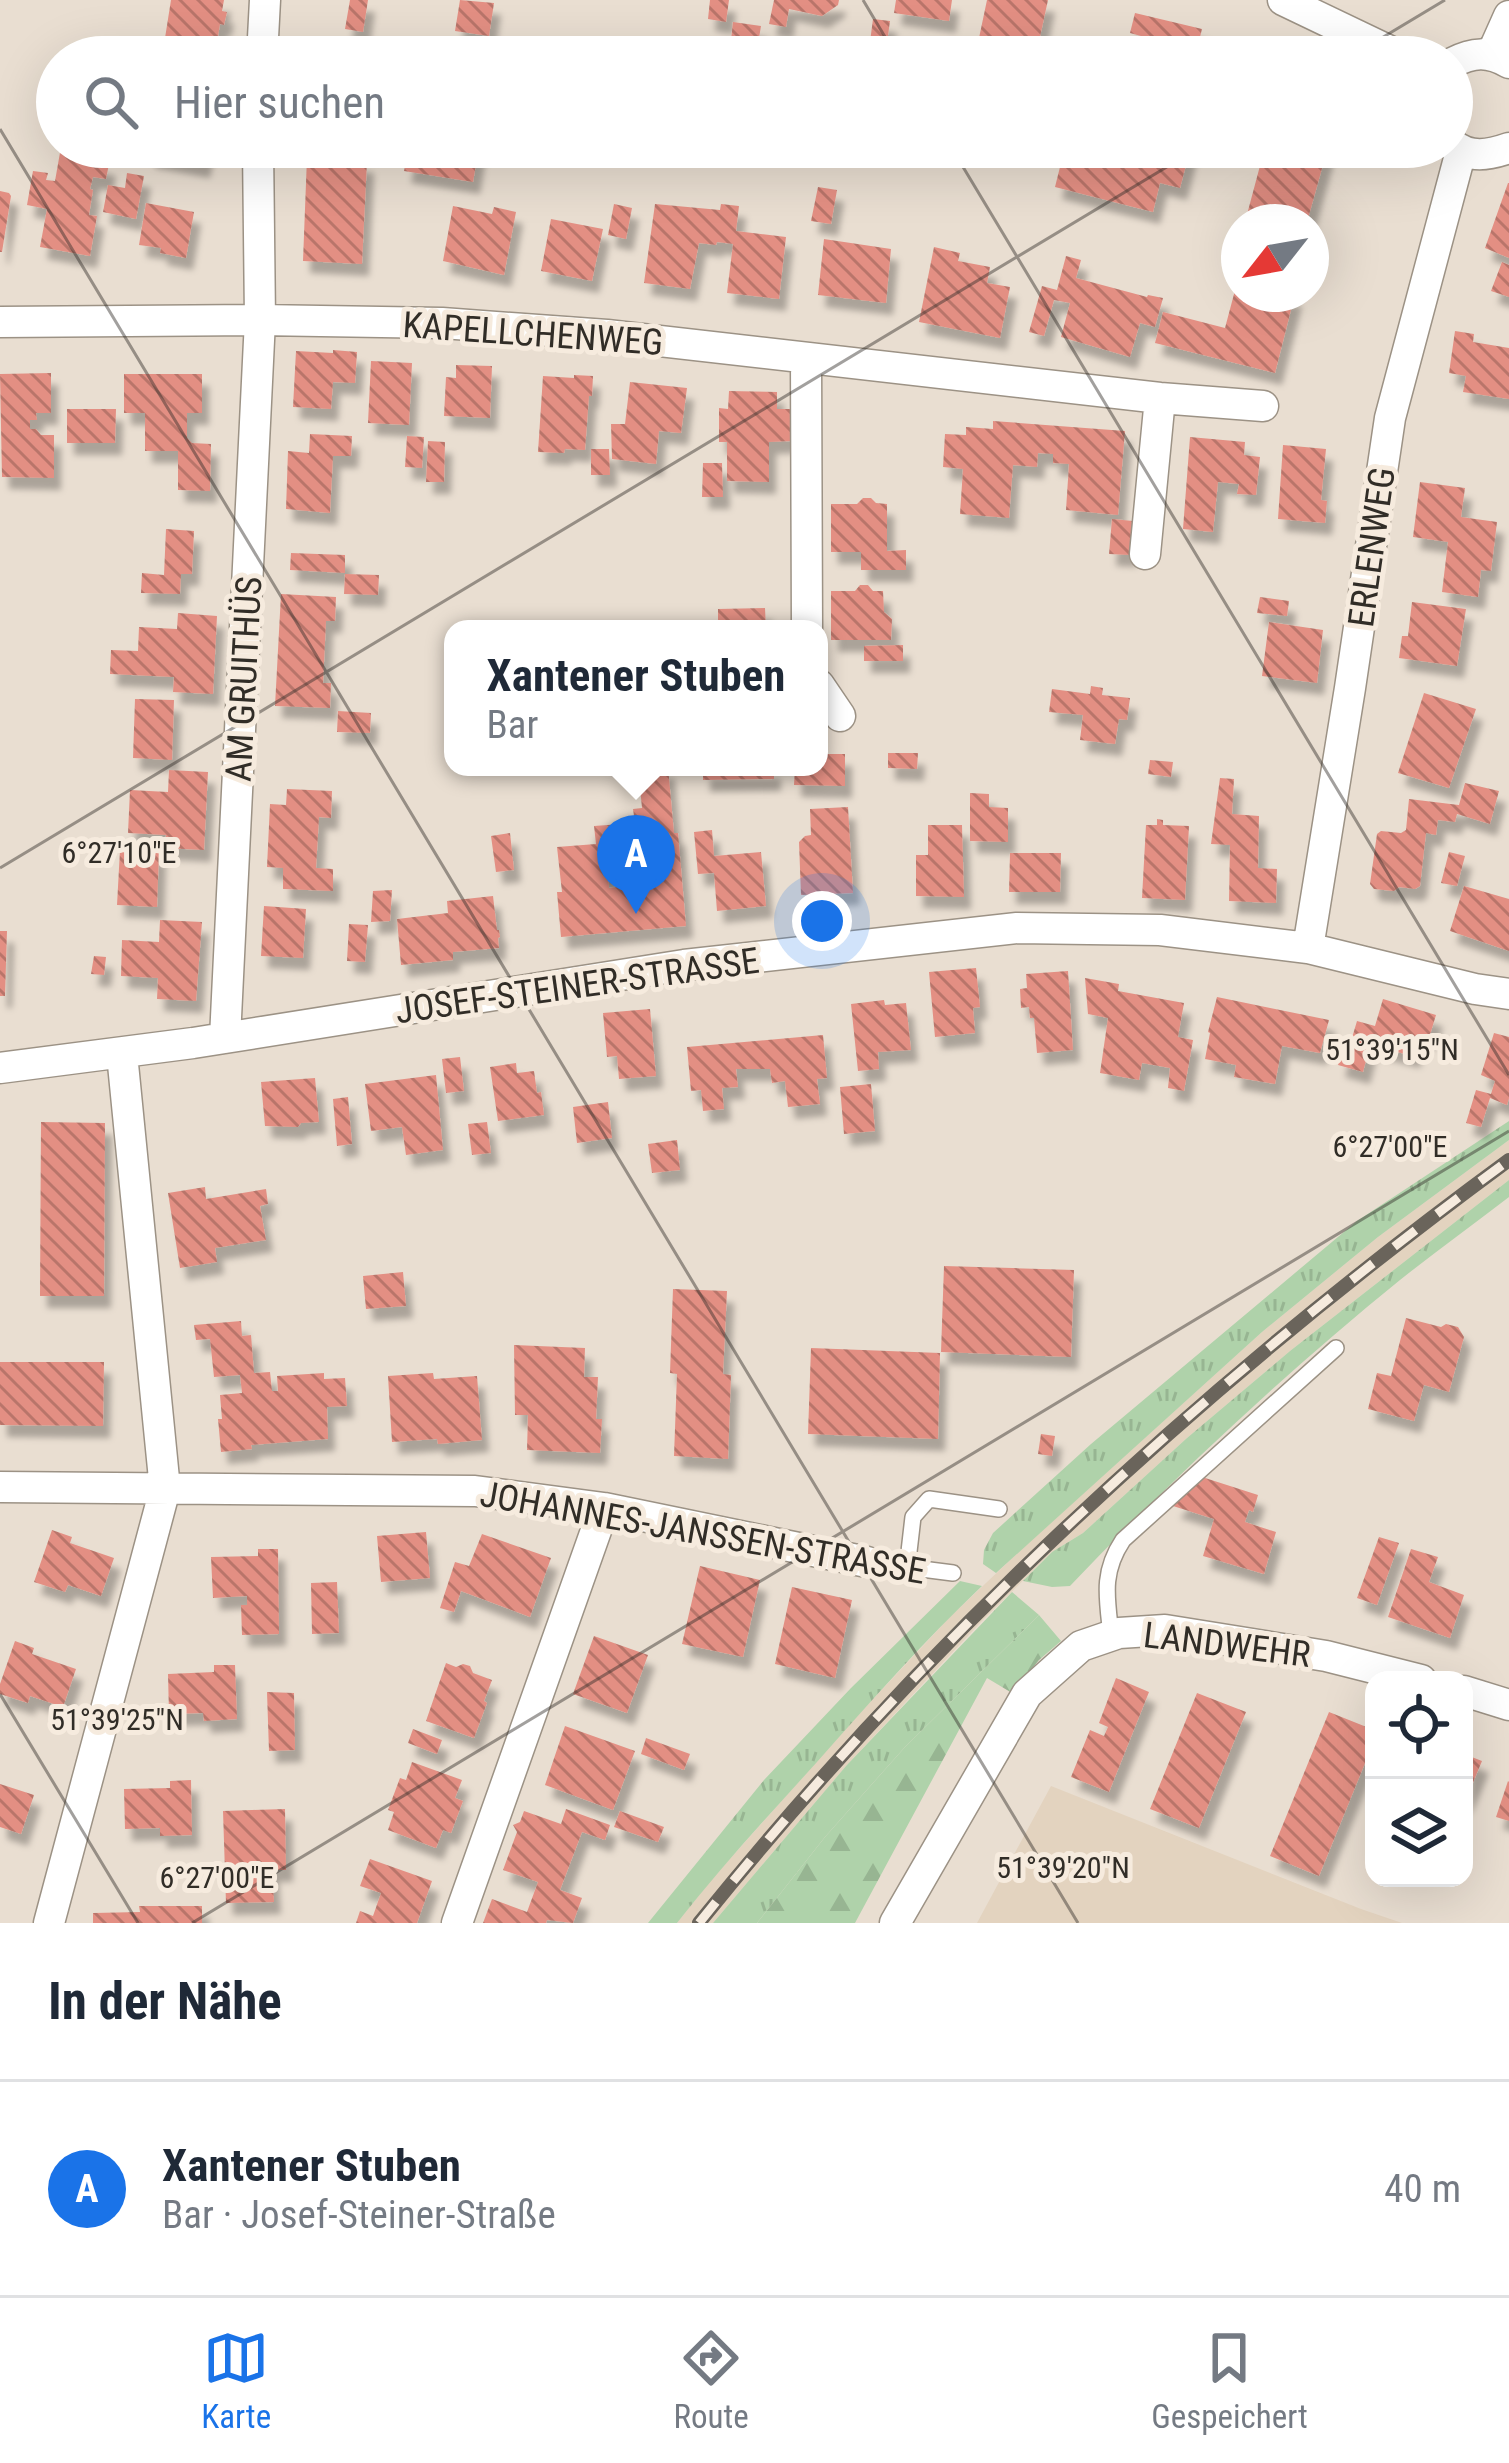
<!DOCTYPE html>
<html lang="de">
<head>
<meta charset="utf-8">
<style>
  :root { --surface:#fff; --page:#f6f6f7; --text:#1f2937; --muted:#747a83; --line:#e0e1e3; --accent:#1a73e8 }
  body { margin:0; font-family:"Roboto Condensed",sans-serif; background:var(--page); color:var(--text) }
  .controls { position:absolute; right:36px; bottom:36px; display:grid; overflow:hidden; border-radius:24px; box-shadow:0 12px 48px #0002 }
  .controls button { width:108px; height:108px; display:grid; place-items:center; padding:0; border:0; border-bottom:3px solid var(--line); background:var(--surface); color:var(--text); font:60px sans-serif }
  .compass { position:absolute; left:1221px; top:204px; width:108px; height:108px; border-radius:50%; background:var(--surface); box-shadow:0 12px 48px #0002; rotate:239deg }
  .you { position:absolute; left:822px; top:921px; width:42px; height:42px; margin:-30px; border:9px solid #fff; border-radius:50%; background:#1a73e8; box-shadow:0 0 0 18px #1a73e833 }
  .badge { display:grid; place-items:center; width:78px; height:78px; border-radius:50%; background:var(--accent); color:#fff; font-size:39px; font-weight:700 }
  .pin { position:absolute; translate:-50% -99px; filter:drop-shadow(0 3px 6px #0008) }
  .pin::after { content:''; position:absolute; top:63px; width:42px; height:36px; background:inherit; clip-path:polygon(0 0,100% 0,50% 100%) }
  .popup { position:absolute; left:444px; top:620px; width:384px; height:156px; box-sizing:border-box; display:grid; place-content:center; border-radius:24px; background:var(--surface); filter:drop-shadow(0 3px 9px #0005); font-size:39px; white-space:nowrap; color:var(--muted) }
  .popup b { font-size:45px; color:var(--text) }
  .popup::after { content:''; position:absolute; left:50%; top:100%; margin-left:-24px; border:24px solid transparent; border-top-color:var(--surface) }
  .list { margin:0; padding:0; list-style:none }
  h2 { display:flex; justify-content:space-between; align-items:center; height:156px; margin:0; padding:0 48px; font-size:51px }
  h2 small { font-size:39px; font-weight:400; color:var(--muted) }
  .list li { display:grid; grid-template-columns:78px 1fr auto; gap:36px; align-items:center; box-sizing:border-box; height:216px; padding:0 48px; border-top:3px solid var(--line) }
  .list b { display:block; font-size:45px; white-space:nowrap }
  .list p { margin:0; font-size:39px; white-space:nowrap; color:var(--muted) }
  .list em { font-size:39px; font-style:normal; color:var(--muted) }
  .icon { flex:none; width:66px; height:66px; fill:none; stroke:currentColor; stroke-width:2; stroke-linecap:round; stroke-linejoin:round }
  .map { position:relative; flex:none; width:1509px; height:1923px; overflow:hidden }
  .search { position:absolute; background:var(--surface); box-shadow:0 12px 48px #0002; left:36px; right:36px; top:36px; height:132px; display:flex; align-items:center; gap:30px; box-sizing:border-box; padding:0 42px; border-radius:66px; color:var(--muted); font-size:45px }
  .sheet { height:372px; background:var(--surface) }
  nav { display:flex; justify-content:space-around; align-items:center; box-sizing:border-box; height:168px; border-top:3px solid var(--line); background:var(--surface); font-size:33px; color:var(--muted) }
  nav a { display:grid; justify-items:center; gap:6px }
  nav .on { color:var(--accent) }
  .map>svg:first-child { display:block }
  .built { fill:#e3d3bf }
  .grass { fill:url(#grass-tufts) }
  .forest { fill:url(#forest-firs) }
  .building { fill:url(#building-back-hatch); fill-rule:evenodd; filter:url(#shadow) }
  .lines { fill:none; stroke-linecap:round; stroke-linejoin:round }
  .lane-casing { stroke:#9c9285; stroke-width:18 }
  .street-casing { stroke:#9c9285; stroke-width:33 }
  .lane { stroke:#fff; stroke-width:15 }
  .street { stroke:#fff; stroke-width:30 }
  .rail-casing { stroke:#6a645b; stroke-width:14 }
  .rail { stroke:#f6ebde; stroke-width:9; stroke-dasharray:27; stroke-linecap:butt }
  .ticks { fill:none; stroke:#312d27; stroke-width:3; stroke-opacity:0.45 }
  .labels { text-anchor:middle; stroke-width:10; stroke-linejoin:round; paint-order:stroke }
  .street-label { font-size:36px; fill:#312d27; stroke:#f6ebde }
  .ticks-label { font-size:30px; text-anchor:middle; fill:#312d27; stroke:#f6ebde; stroke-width:10; stroke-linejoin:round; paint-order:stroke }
</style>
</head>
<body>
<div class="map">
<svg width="1509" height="1923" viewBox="0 0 1509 1923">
  <defs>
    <pattern id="grass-tufts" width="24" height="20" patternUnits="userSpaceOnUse" patternTransform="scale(3)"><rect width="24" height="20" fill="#afd2aa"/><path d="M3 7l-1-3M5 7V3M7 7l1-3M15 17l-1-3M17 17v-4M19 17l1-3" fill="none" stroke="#97b592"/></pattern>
    <pattern id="forest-firs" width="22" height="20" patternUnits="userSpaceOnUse" patternTransform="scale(3)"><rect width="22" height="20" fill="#afd2aa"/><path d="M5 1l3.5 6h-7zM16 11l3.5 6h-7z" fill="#97b592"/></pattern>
    <pattern id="building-back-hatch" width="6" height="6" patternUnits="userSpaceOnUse" patternTransform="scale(3)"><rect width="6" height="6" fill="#e38f83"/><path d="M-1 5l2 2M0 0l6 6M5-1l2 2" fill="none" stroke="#b9756b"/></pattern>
    <filter id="shadow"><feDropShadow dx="7" dy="12" stdDeviation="3" flood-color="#0004"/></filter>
  </defs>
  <rect width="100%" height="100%" fill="#e9ded1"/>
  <!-- built -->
  <path class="built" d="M1509,1140V1180L1290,1351L1187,1438L1083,1533L1052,1552L982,1621L846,1766L713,1923H677L712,1879L860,1713L950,1617L1023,1548L1262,1332L1378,1237Z
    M1051,1786L1361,1909L1402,1923H977Z"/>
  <!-- grass -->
  <path class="grass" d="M1509,1121V1140L1378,1237L1262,1332L996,1573L983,1564L984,1550L993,1533L1091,1444L1357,1221Z
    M1509,1180V1197C1473,1225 1435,1252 1400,1280C1284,1374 1173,1478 1070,1586L1052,1587L1023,1581L1052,1552L1083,1533L1187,1438L1290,1351Z
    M960,1581L982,1586C924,1641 870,1702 817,1762C769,1815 721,1867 677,1923H648L764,1780L851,1688Z
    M1012,1592L1039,1615L905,1747L825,1837L757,1923H713L846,1766Z"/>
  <!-- forest -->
  <path class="forest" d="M1039,1615L1061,1641L1039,1660L1012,1693L987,1678L855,1923H757L825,1837L905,1747Z"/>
  <!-- building -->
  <path class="building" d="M171,0H224L222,11L227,12L224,25L220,24L217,42L222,43L220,57H162Z
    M350,0H368L363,32L345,29Z
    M460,0L494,3L489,36L455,31Z
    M710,0H729L726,22L708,19Z
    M774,0H839L838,5L822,16L789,9L786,27L769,24Z
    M896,0H952L949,21L894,13Z
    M987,0H1048L1038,46L1012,40L1008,57H975Z
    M1135,13L1202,29L1195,57H1147L1152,39L1130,33Z
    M873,19L890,21L885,57H868Z
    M733,22L761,26L758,44L731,40Z
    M61,147H84L82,159L109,164L106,179L93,177L90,189L93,190L89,215L97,216L90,256L40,247L47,209L27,205L33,171L48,173L46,180L55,181Z
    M149,147H207L203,166L148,156Z
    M409,147H479L473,182L404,171Z
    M1065,147H1179L1190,150L1180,188L1160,183L1153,212L1055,187Z
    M1265,147H1328L1307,222H1245Z
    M307,157L367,161L362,264L303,261Z
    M127,173L144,176L136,219L103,212L108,185L125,188Z
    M1508,183H1509V258L1485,248Z
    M818,187L837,190L831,224L811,221Z
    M0,191L9,193L11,196L2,252H0Z
    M146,203L194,212L186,258L160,253L161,248L139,245Z
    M614,204L632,208L626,239L608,235Z
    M655,204L720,210L721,204L739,206L736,231L786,237L779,299L727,293L733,244L717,242L716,245L699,243L690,289L644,283Z
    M453,206L492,214L494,207L516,212L504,275L443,261Z
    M551,219L603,229L592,281L541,271Z
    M824,239L891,249L886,303L818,295Z
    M934,247L960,253L958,261L990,267L987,283L1010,287L1000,338L919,322Z
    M1066,256L1081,260L1076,278L1147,297L1148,295L1163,298L1155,327L1140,323L1130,357L1061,337L1070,303L1054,300L1044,336L1029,332L1042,286L1057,290Z
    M1502,262L1509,265V297L1491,291Z
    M1238,279L1239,294H1295L1275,373L1155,343L1163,312L1225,328Z
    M1455,331L1474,334L1473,342L1509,348V399L1463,392L1466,376L1449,373Z
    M333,350L357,352L355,383L333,382L331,409L293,407L296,351L333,353Z
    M371,361L412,363L409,425L368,423Z
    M456,365L492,366L490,418L444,416L446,377L456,378Z
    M51,373V413H36L37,420H30V429H36L41,435H54V478L2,477L0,374Z
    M124,374H202V413H187V438L192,443L211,444L210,491L178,490V451H145V413H124Z
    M574,375L593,376L592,396H589L585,450L565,449L564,453L538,452L543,376L574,378Z
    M630,382L687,388L681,433L659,431L656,464L612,459L611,424H625Z
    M729,391L777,392V409H792V441L769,442V482L727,481V442H719V408L728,409Z
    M67,409H116L115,443H67Z
    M993,421L1125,431L1118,515L1066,510L1069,464L1053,463V454L1038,453L1037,467L1013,465L1009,518L960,514L963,469L943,467L945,434L966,435V427L993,429Z
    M310,434L352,436L351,456H333L330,513L286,509L288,451L309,453Z
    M407,436L424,437L422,468L405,467Z
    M1190,437L1245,442L1244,455L1260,457L1256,495L1237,494L1239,484L1218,482L1213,532L1183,529Z
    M428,441L445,442L444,482H426Z
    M1283,445L1326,449L1321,500L1327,501L1325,523L1278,519Z
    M591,449H609L610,475H591Z
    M703,463H722L723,497H702Z
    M1420,482L1465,488L1461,517L1497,522L1491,571L1481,570L1478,597L1442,592L1448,542L1413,537Z
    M863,498H871L876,503L887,504V551L906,550V570H861V552H831V504H857Z
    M1112,519L1133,521L1130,555L1109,554Z
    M166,529L194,531L192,574H181L180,594L141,593L142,573L164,575Z
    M291,553L345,555V573L290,570Z
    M345,574L379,575L378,595L344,594Z
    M860,585H868L873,591H883L884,612L892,619L891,640H831V591H855Z
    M281,594L336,597L335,621H326L323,683H331L330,708L275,706Z
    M1260,597L1289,601L1287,616L1257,613Z
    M1412,602L1466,609L1457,666L1399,658L1402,636H1408Z
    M765,608L766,629H718V609Z
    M178,613L217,616L213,694L173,692L174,677L110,674L111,650L138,651L139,627L177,629Z
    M1269,622L1323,630L1317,683L1262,676Z
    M903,645V661H864V646Z
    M1091,686L1103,688L1102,695L1130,698L1127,720L1119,719L1115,744L1080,740L1083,715L1049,712L1052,689L1090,694Z
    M1424,693L1476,709L1449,788L1398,773Z
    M135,699L174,700L172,760L133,758Z
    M338,711L371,713L370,733L337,732Z
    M888,753H918L917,769L888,768Z
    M819,754H845V786L794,785L795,767H819Z
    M1150,760L1173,762L1171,777L1148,774Z
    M638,767H668L674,833H678L686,926L561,937L557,892H562L557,847L596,844L594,826L635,823L633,809L642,808ZM630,839L634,885L609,888L606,846L626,844Z
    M703,767H774V779L703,780Z
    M169,770L208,772L204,850L165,848L166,835L128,833L130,790L168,792Z
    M1220,778L1234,779L1232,814L1259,816L1258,868L1277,869L1276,903L1229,901L1230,845L1211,844Z
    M1465,783L1499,791L1490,824L1457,814L1455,822L1438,820L1436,835L1426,833L1420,886L1415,889L1399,887L1394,891L1374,889L1370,884L1377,834L1381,831L1401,833L1406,830L1409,799L1459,805Z
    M287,789L332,791L331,818L319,817L316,868L333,869V891L283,889V868L267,867L270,804L286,805Z
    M970,793L989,794V807L1008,808V842L970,841Z
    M848,807L853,893L801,895L799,842L805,836L811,835L810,809Z
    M1157,819L1163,820V825L1189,826L1185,900L1142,898L1146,825H1157Z
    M928,825H962L964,897L916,896V855H928Z
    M712,830L714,856L761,852L766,906L717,911L714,873L698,874L694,832Z
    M510,833L514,870L496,872L491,836Z
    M120,850L159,852L157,907L117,905Z
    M1449,852L1465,856L1457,886L1441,883Z
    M1010,853H1061L1060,892H1009Z
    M1464,886L1509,899V951L1450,931Z
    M392,890L390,921L371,922L373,891Z
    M493,896L497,930H499L500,937L498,938L499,948L453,952V960L401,965L397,919L448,913L447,901Z
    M264,906L306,909L303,958L261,956Z
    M160,920L202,922L196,1001L157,999L158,978L121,976L122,940L159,942Z
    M349,924L368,925L365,962L347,961Z
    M0,931H7L5,996H0Z
    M94,956L106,957L104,975L91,974Z
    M976,968L980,1007L973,1008L975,1033L935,1037L929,972Z
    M1068,971L1073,1050L1037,1053L1034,1018H1030L1029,1007L1021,1008L1020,989L1027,988L1026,974Z
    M1085,978L1119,984L1118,991L1184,1003L1178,1037L1193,1040L1184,1091L1168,1088L1170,1068L1142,1063L1139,1080L1100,1073L1108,1018L1088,1014Z
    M1217,997L1329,1020L1320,1053L1282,1046L1275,1084L1234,1077L1236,1065L1205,1059L1210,1033L1208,1032Z
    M1383,999L1436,1015L1429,1038L1420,1035L1413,1056L1370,1045L1363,1072L1338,1065L1343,1047L1349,1048L1357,1021L1375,1026Z
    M884,1000L885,1005L906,1003L911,1050L878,1052L879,1069L858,1071L851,1004Z
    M650,1009L656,1076L619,1079L617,1056L607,1057L603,1013Z
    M1494,1033L1509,1037V1098L1507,1105L1490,1098L1481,1127L1466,1123L1476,1090L1491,1094L1495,1081L1481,1075Z
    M823,1035L827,1078L817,1079L820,1104L788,1107L785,1081L772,1083L770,1069H736L738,1087L722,1088L724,1109L703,1111L701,1090L691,1091L687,1047Z
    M460,1057L464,1091L446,1093L442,1059Z
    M516,1063L517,1073L534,1071L537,1093L541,1092L544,1115L498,1121L490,1067Z
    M436,1075L443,1150L406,1155L402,1127L371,1131L365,1084Z
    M315,1078L319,1122L301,1123L298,1127L265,1126L261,1082Z
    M871,1084L875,1131L844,1134L840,1087Z
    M348,1097L352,1144L337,1146L333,1099Z
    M608,1102L612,1138L577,1143L573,1107Z
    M41,1122L105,1123L104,1296H40Z
    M487,1122L491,1153L472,1155L468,1124Z
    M677,1140L680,1170L652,1173L648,1144Z
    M205,1187L206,1199L266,1189L268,1204L260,1206L266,1240L215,1248L217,1262L180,1268L168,1193Z
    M944,1266L1074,1270L1071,1357L941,1352Z
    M403,1272L406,1306L366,1309L363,1276Z
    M673,1289L727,1291L723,1374L731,1375L728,1459L674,1456L677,1374L670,1373Z
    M1406,1318L1441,1327L1446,1324L1458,1327L1464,1337L1449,1392L1424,1385L1414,1421L1368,1409L1377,1373L1391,1376Z
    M241,1321L242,1336L251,1335L254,1373L270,1372L272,1391H278L277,1376L324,1373V1379L345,1378L347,1406L327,1407L328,1439L251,1445L252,1449L221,1452L218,1419H222L220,1395L242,1393L240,1375L214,1377L210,1339L196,1340L194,1325Z
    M514,1345L585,1348L584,1377H598L596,1419H602L600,1453L527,1450L528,1415H515Z
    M811,1348L940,1353L938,1439L808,1434Z
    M0,1362H104L103,1426L0,1425Z
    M433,1373L434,1379L477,1376L482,1440L438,1444L437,1439L392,1442L388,1376Z
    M1041,1434L1055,1436L1052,1456L1038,1454Z
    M1202,1477L1258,1495L1253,1512L1249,1510L1245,1522L1276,1532L1264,1574L1203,1556L1214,1519L1173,1506Z
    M52,1530L72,1537L70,1543L114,1558L101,1596L68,1585L65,1592L34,1582Z
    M426,1532L430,1578L381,1582L377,1536Z
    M482,1534L551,1558L530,1617L461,1591L454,1612L440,1608L455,1562L469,1566Z
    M1379,1537L1399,1543L1377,1605L1357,1598Z
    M258,1549H278L279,1634L242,1635L241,1605H247V1596L213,1598L211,1557L258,1556Z
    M1411,1549L1438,1557L1429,1582L1464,1595L1450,1638L1388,1617Z
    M700,1566L760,1580L743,1657L682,1644Z
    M337,1582L339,1633L312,1634L311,1583Z
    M792,1587L852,1600L835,1678L775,1664Z
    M594,1636L648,1655L627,1713L573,1694Z
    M15,1641L34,1648L32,1654L76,1669L63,1707L30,1696L28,1703L0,1694V1684Z
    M446,1663L456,1667L463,1664L470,1666L473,1673L492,1680L484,1701L487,1703L474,1738L426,1721Z
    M214,1665H235L237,1719L204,1721L203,1713L169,1714L168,1674L214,1672Z
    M1116,1678L1149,1692L1109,1792L1071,1777L1090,1730L1104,1736L1108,1727L1099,1723Z
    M267,1692L294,1693L295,1750L269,1751Z
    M1197,1693L1246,1712L1199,1828L1150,1809Z
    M1329,1712L1374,1730V1741L1319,1876L1270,1856Z
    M565,1726L635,1751L613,1810L545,1785Z
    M413,1729L442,1740L437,1754L408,1743Z
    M646,1738L690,1754L684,1770L641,1754Z
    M1464,1754L1482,1761L1464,1804Z
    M412,1762L462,1780L455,1798L463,1801L451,1833L443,1830L436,1848L388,1830L394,1812L388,1810L400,1778L406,1780Z
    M191,1780L192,1835L160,1836V1828L125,1829L124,1789L170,1788V1781Z
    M1508,1781L1509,1782V1821L1496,1817Z
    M0,1784L34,1795L21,1834L0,1827Z
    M285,1809L286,1870H272L274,1902L226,1903L223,1811Z
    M566,1809L610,1825L605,1840L582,1832L560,1890L582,1898L573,1923L547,1920L546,1923H483L492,1899L527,1912L538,1882L503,1870L517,1832L513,1825L520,1822L524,1811L561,1824Z
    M620,1811L664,1827L658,1842L614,1827Z
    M370,1859L432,1881L417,1923H356L360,1911L373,1916L381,1893L360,1886Z
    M139,1906H202V1923H93V1913L140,1912Z"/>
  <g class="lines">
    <!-- lane casing -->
    <g class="lane-casing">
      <path id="lane" d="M867,1562L953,1573
        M907,1569L913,1517L929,1499L999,1509
        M1111,1635C1107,1598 1101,1573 1123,1540L1336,1348"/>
    </g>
    <!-- street casing -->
    <g class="street-casing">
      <path id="street" d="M1283,0L1402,57
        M1492,54L1509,16
        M262,57L265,0
        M1452,63C1473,52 1488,51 1509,63
        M1452,144C1470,159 1489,155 1509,148
        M0,322L260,320L442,323L607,335L1160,398L1263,406
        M806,358L807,629
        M1145,554L1160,398
        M819,685L840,716
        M1308,948L1350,688L1390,418L1461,151
        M225,1038L260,320L258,147
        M0,1068L193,1043L684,965L1017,928L1160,930L1308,948L1475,989L1509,994
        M0,1487L475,1491L604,1508L867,1562
        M1464,1691L1509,1705
        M49,1923L165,1489L122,1054
        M457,1923L604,1508
        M895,1923L1027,1694L1081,1646L1119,1633L1165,1630L1326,1656L1421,1680"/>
    </g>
    <!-- lane -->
    <use href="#lane" class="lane"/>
    <!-- street -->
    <use href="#street" class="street"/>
    <!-- rail casing -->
    <g class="rail-casing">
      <path id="rail" d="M699,1923C933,1632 1209,1380 1509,1160"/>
    </g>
    <!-- rail -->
    <use href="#rail" class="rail"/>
  </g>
  <!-- ticks -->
  <path class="ticks" d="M863,0L897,57M1350,57L1445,0M0,129L1078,1923M951,147L1509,1075M0,868L1200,147M0,1694L138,1923M192,1923L1509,1131"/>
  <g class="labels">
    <!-- street labels -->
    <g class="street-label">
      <text transform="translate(533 333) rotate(4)" y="13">KAPELLCHENWEG</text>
      <text transform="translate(1371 547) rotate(-82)" y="13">ERLENWEG</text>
      <text transform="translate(243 679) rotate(-87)" y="13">AM GRUITHÜS</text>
      <text transform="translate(577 985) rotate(-8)" y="13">JOSEF-STEINER-STRASSE</text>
      <text transform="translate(703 1532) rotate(10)" y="13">JOHANNES-JANSSEN-STRASSE</text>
      <text transform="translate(1227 1644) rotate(7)" y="13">LANDWEHR</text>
    </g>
  </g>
  <g class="ticks-label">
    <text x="119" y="863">6°27'10"E</text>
    <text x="1392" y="1060">51°39'15"N</text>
    <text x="1390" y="1157">6°27'00"E</text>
    <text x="117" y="1730">51°39'25"N</text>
    <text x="1063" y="1878">51°39'20"N</text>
    <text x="217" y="1888">6°27'00"E</text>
  </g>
</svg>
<div class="controls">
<button><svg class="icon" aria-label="locate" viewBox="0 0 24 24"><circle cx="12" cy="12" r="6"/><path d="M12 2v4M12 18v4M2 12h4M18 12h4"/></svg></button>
<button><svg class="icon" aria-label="layers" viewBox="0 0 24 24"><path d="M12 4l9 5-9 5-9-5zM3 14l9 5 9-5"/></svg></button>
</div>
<svg class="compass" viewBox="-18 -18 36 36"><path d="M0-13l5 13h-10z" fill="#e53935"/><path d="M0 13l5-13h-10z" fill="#747a83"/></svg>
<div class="you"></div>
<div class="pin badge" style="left:636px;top:914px">A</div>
<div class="popup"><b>Xantener Stuben</b>Bar</div>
<div class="search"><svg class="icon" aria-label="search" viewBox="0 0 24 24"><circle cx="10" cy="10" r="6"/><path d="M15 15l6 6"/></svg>Hier suchen</div>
</div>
<section class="sheet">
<h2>In der Nähe<small></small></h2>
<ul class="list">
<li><span class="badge">A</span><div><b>Xantener Stuben</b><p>Bar · Josef-Steiner-Straße</p></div><em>40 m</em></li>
</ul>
</section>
<nav>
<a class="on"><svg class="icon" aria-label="map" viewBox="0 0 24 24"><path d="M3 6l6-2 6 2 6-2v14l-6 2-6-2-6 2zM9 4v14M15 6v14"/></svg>Karte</a>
<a><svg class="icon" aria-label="directions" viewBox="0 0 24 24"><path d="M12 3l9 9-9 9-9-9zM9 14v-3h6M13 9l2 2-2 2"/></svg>Route</a>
<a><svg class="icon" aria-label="saved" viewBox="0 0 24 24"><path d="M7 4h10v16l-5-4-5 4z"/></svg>Gespeichert</a>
</nav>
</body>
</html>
